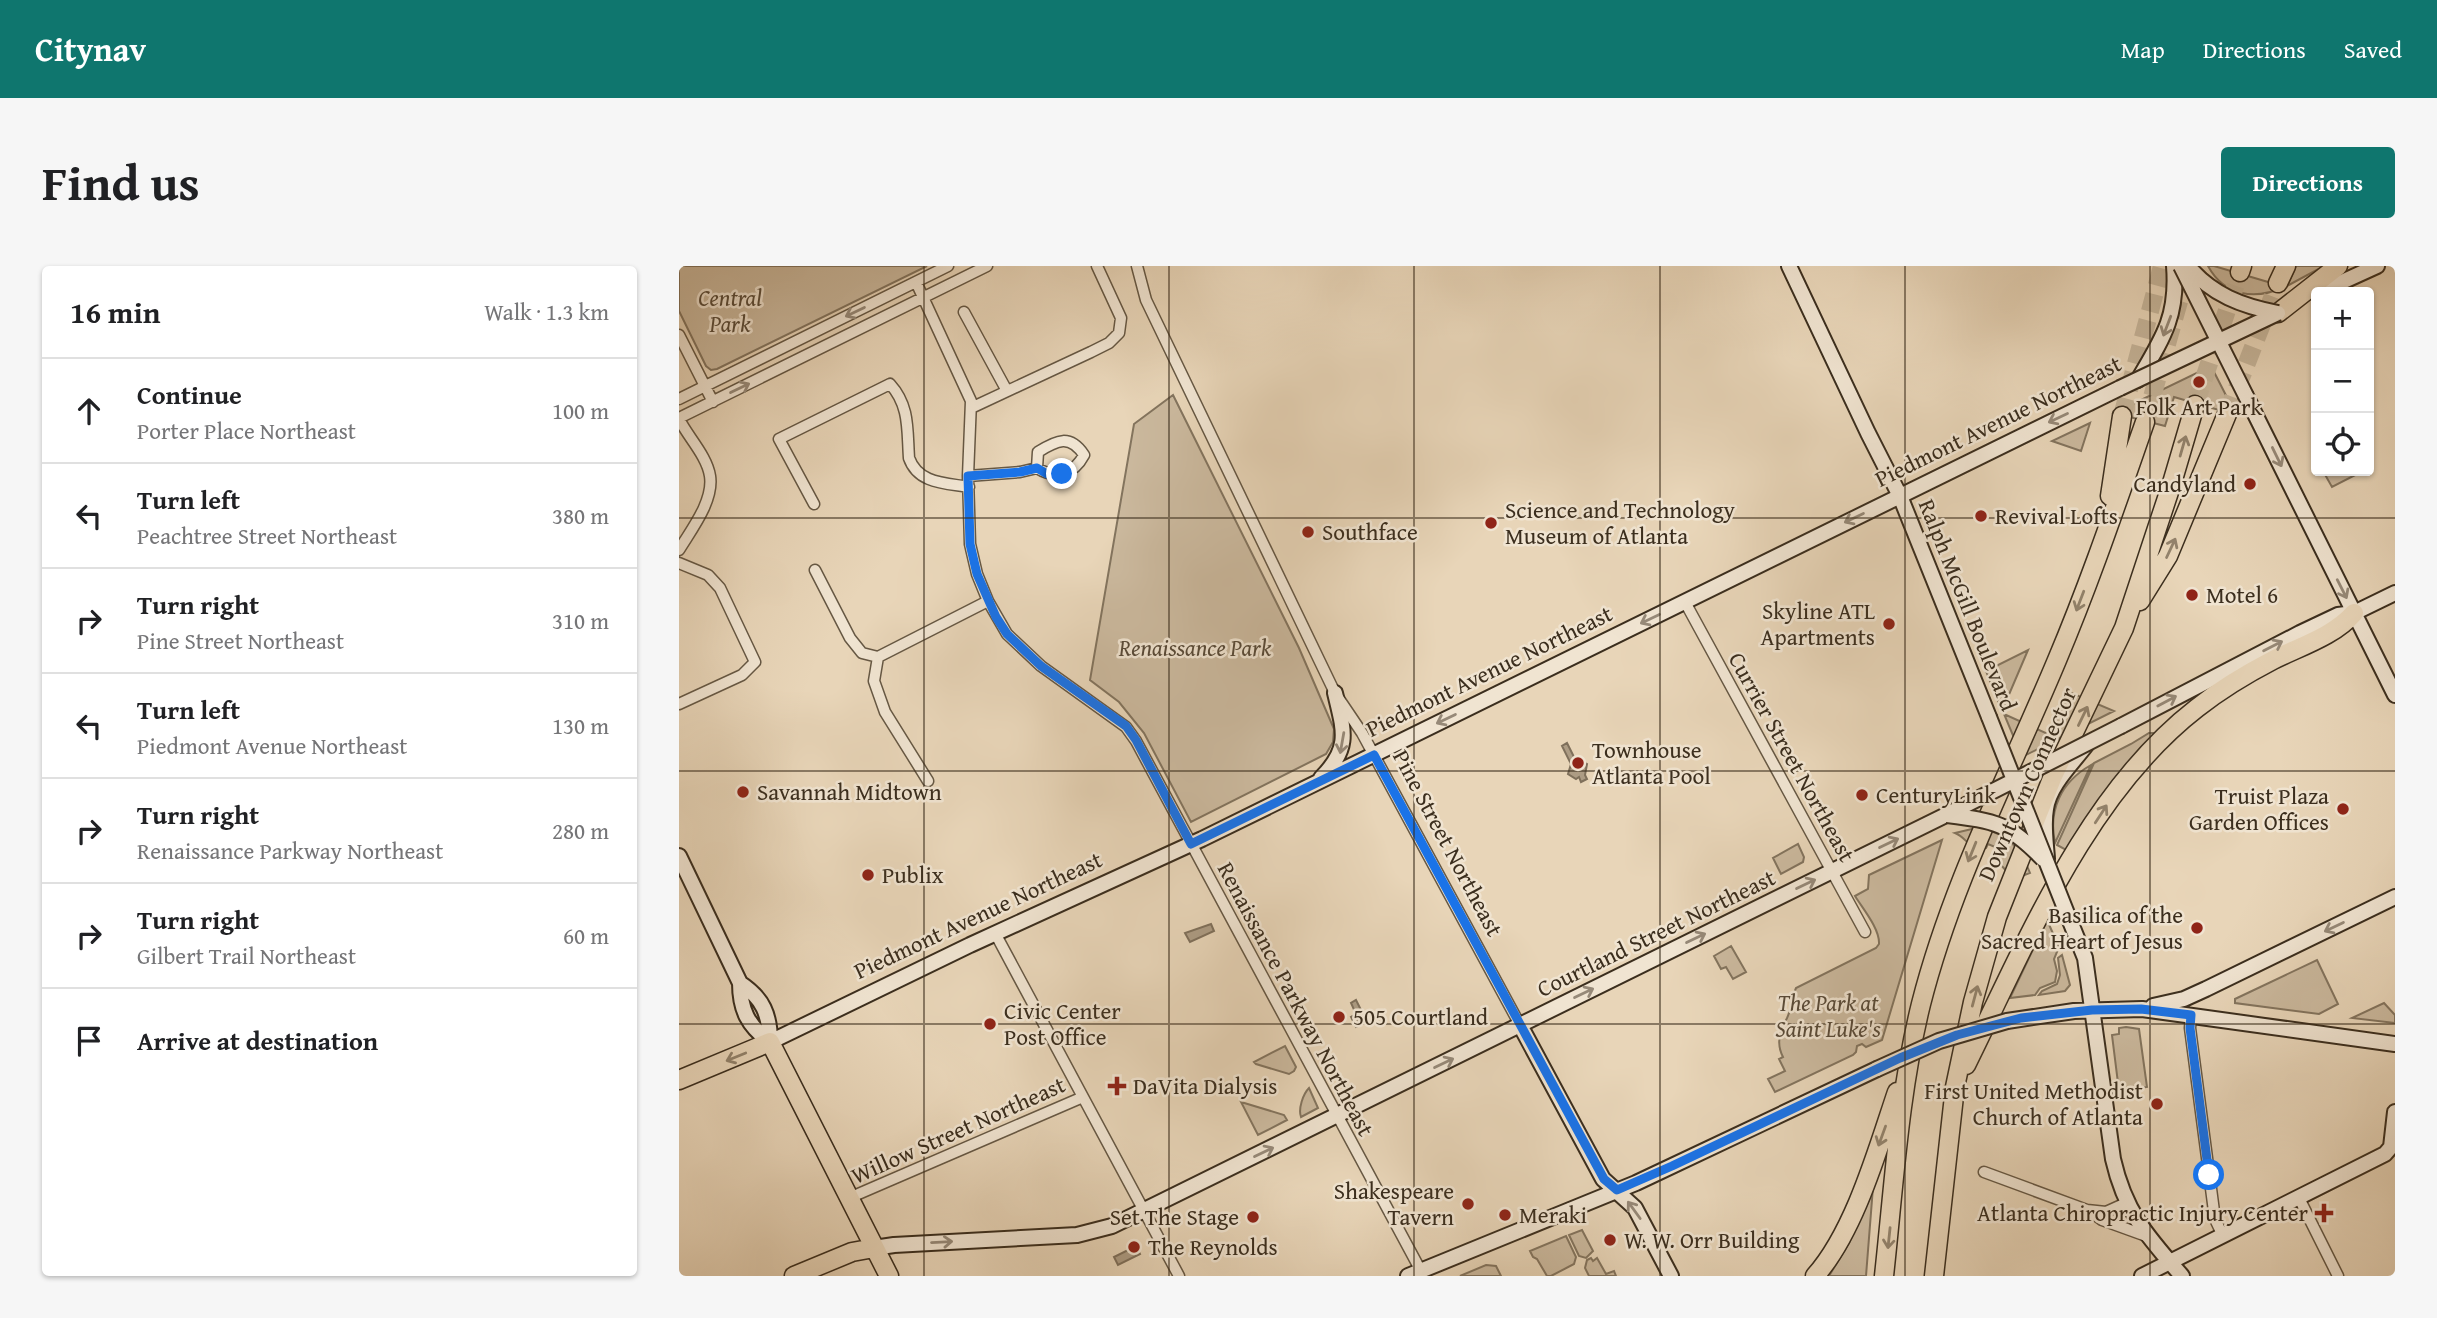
<!DOCTYPE html>
<html lang="en">
<head>
<meta charset="utf-8">
<style>
  :root { --surface:#fff; --page:#f6f6f6; --text:#202124; --muted:#757577; --line:#e0e0e0; --accent:#0f766e }
  body { margin:0; font-family:"Gentium Book Plus",serif; background:var(--page); color:var(--text) }
  .controls { position:absolute; right:21px; top:21px; display:grid; overflow:hidden; border-radius:7px; box-shadow:0 2px 5px #0004 }
  .controls button { width:63px; height:63px; display:grid; place-items:center; padding:0; border:0; border-bottom:2px solid var(--line); background:var(--surface); color:var(--text); font:35px sans-serif }
  .stop { position:absolute; width:21px; height:21px; margin:-16px; border:5px solid #1a73e8; border-radius:50%; background:#fff }
  .stop.end { background:#1a73e8; border-color:#fff; box-shadow:0 2px 7px #0008 }
  .list { margin:0; padding:0; list-style:none }
  h2 { display:flex; justify-content:space-between; align-items:center; height:91px; margin:0; padding:0 28px; font-size:30px }
  h2 small { font-size:23px; font-weight:400; color:var(--muted) }
  .list li { display:grid; grid-template-columns:46px 1fr auto; gap:21px; align-items:center; box-sizing:border-box; height:105px; padding:0 28px; border-top:2px solid var(--line) }
  .list b { display:block; font-size:26px; white-space:nowrap }
  .list p { margin:0; font-size:23px; white-space:nowrap; color:var(--muted) }
  .list em { font-size:23px; font-style:normal; color:var(--muted) }
  .icon { flex:none; width:38px; height:38px; fill:none; stroke:currentColor; stroke-width:2; stroke-linecap:round; stroke-linejoin:round }
  .map { position:relative; flex:none; width:1716px; height:1010px; overflow:hidden; border-radius:7px }
  header { display:flex; align-items:center; gap:42px; box-sizing:border-box; height:98px; padding:0 35px; background:var(--accent); color:#fff }
  header strong { font-size:33px }
  nav { display:flex; gap:38px; margin-inline-start:auto; font-size:24px }
  .intro { display:flex; align-items:center; justify-content:space-between; box-sizing:border-box; height:168px; padding:0 42px }
  h1 { margin:0; font-size:49px }
  .button { padding:18px 32px; border-radius:7px; background:var(--accent); color:#fff; font-size:24px; font-weight:700 }
  main { display:flex; gap:42px; padding:0 42px }
  aside { flex:1; background:var(--surface); border-radius:7px; box-shadow:0 2px 5px #0004 }
  .map>svg:first-child { display:block }
  .green { fill:#cbb99e; stroke:#83745e; stroke-width:2 }
  .water { fill:#ad9c84; stroke:#7f705b; stroke-width:2 }
  .lines { fill:none; stroke-linecap:round; stroke-linejoin:round }
  .highway-tunnel { stroke:#c5b499; stroke-width:18; stroke-dasharray:18 9; stroke-linecap:butt }
  .street-casing { stroke:#665844; stroke-width:13 }
  .secondary-casing { stroke:#3b2e1e; stroke-width:18 }
  .highway-casing { stroke:#3b2e1e; stroke-width:21 }
  .street { stroke:#f0e4d1; stroke-width:10 }
  .secondary { stroke:#f0e4d1; stroke-width:14 }
  .highway { stroke:#e8d5b8; stroke-width:18 }
  .secondary-bridge-casing { stroke:#3b2e1e; stroke-width:18; stroke-linecap:butt }
  .secondary-bridge { stroke:#f0e4d1; stroke-width:14 }
  .oneway { stroke:#968978 }
  .oneway2 { stroke:#92826b }
  .route { stroke:#1a73e8; stroke-width:9 }
  .grid { fill:none; stroke:#3b2e1e; stroke-width:2; stroke-opacity:0.55 }
  .poi-dot { fill:#8f2418; stroke:#f0e4d1; stroke-width:2.5 }
  .labels { text-anchor:middle; stroke-width:5; stroke-linejoin:round; paint-order:stroke }
  .park-label { font-size:23px; font-style:italic; fill:#584a38; stroke:#f0e4d1 }
  .poi-label { font-size:23px; fill:#3b2e1e; stroke:#f0e4d1; text-anchor:start }
  .street-label { font-size:23px; fill:#3b2e1e; stroke:#f0e4d1 }
</style>
</head>
<body>
<header>
<strong>Citynav</strong>
<nav><a>Map</a><a>Directions</a><a>Saved</a></nav>
</header>
<div class="intro"><h1>Find us</h1><a class="button">Directions</a></div>
<main>
<aside>
<h2>16 min<small>Walk · 1.3 km</small></h2>
<ul class="list">
<li><svg class="icon" aria-label="ahead" viewBox="0 0 24 24"><path d="M12 20V5M6 11l6-6 6 6"/></svg><div><b>Continue</b><p>Porter Place Northeast</p></div><em>100 m</em></li>
<li><svg class="icon" aria-label="left" viewBox="0 0 24 24"><path d="M17 20v-9H6M10 6l-5 5 5 5"/></svg><div><b>Turn left</b><p>Peachtree Street Northeast</p></div><em>380 m</em></li>
<li><svg class="icon" aria-label="right" viewBox="0 0 24 24"><path d="M7 20v-9h11M14 6l5 5-5 5"/></svg><div><b>Turn right</b><p>Pine Street Northeast</p></div><em>310 m</em></li>
<li><svg class="icon" aria-label="left" viewBox="0 0 24 24"><path d="M17 20v-9H6M10 6l-5 5 5 5"/></svg><div><b>Turn left</b><p>Piedmont Avenue Northeast</p></div><em>130 m</em></li>
<li><svg class="icon" aria-label="right" viewBox="0 0 24 24"><path d="M7 20v-9h11M14 6l5 5-5 5"/></svg><div><b>Turn right</b><p>Renaissance Parkway Northeast</p></div><em>280 m</em></li>
<li><svg class="icon" aria-label="right" viewBox="0 0 24 24"><path d="M7 20v-9h11M14 6l5 5-5 5"/></svg><div><b>Turn right</b><p>Gilbert Trail Northeast</p></div><em>60 m</em></li>
<li><svg class="icon" aria-label="arrive" viewBox="0 0 24 24"><path d="M6 21V4h12l-3 4 3 4H6"/></svg><div><b>Arrive at destination</b></div></li>
</ul>
</aside>
<div class="map">
<svg width="1716" height="1010" viewBox="0 0 1716 1010">
  <rect width="100%" height="100%" fill="#e8d5b8"/>
  <filter id="stains"><feTurbulence type="fractalNoise" baseFrequency=".00286" numOctaves="4"/><feColorMatrix values="0 0 0 0 .2 0 0 0 0 .09 0 0 0 0 .02 0 0 0 .5 -.17"/></filter>
  <radialGradient id="worn" r=".72"><stop offset=".6" stop-color="#630" stop-opacity="0"/><stop offset="1" stop-color="#630" stop-opacity=".3"/></radialGradient>
  <!-- green -->
  <path class="green" d="M0,0H248L38,103L32,104L27,100L0,45Z
    M1529,0H1535L1606,21C1576,34 1546,31 1529,0Z
    M1617,0H1645L1608,20Z
    M1532,100L1557,149L1495,131L1486,160L1435,147Z
    M494,129L620,382L655,463L654,476L647,488L512,556L465,467L440,436L411,414L455,158Z
    M1411,157L1402,185L1373,175Z
    M1644,205H1684L1653,221Z
    M1349,384L1323,445L1307,405Z
    M1390,426L1435,445L1343,491L1325,448L1371,469Z
    M1470,467H1480L1389,585L1378,579L1415,497L1452,478Z
    M1412,499L1376,577C1369,544 1382,516 1412,499Z
    M1297,562C1326,565 1341,580 1351,607L1343,610L1331,609L1321,598V583L1309,578L1307,582C1288,584 1289,572 1276,567Z
    M1263,574L1203,774L1187,781L1183,778L1178,780L1177,786L1174,789L1096,826L1089,813L1106,805L1100,793L1104,791C1097,778 1100,766 1107,754C1112,746 1113,731 1117,722L1197,682L1200,678C1201,663 1184,643 1176,630L1189,623L1190,609Z
    M1119,578L1125,591L1124,596L1102,608L1094,592Z
    M1368,654L1380,681L1375,693L1378,705L1376,716L1361,722L1356,729L1331,732Z
    M1052,680L1067,706L1054,713L1047,701L1042,703L1035,690Z
    M1383,689L1391,719L1386,725L1360,729L1363,725L1378,718L1381,709L1379,692Z
    M1638,694L1659,738L1640,748L1556,737V733Z
    M1705,737L1716,749V757L1673,752Z
    M1447,761L1460,763L1468,821L1440,825L1433,769L1440,768V762Z
    M606,780L617,801L615,805L610,808L577,798L575,796Z
    M630,822L639,842L622,851C619,843 624,828 630,822Z
    M562,836L605,849L608,854L579,869Z
    M1194,921L1187,1010H1150L1170,977Z
    M903,964L914,985L907,992L900,990L890,969Z
    M887,970L897,991L895,998L872,1010H868L858,993L854,991L851,985Z
    M912,992L914,995L918,992L927,1008L935,1005L937,1010H910L906,1002L908,994Z
    M807,999L817,1000L822,1010H781Z"/>
  <!-- water -->
  <path class="water" d="M888,477L897,495H902L908,498L906,509L908,513L902,516L900,511L897,513L889,508L892,498L883,480Z
    M532,658L535,665L511,676L506,667Z
    M677,734L688,756L677,761L672,751L677,748L672,737Z
    M457,980L461,988L439,999L435,991Z"/>
  <g class="lines">
    <!-- highway-tunnel -->
    <path class="highway-tunnel" d="M1516,139L1561,6
      M1548,148L1599,17
      M1443,150L1483,0
      M1466,156L1510,0"/>
    <!-- street casing -->
    <g class="street-casing">
      <path id="street" d="M458,0L467,34L656,427L683,467L841,759
        M237,16L292,135L289,210L291,278L298,308L309,335L328,368L362,400L447,461L457,475L742,1005
        M285,46L328,125
        M0,69L34,136
        M0,133L269,0
        M292,142L412,86L430,77L440,67L442,52L418,0
        M0,152L308,0
        M0,153C9,171 28,190 31,210C35,235 12,264 0,284
        M289,210L341,206L358,202C377,214 395,208 405,189C391,168 378,174 359,186L358,202
        M135,238L100,173L211,118C231,140 228,164 230,192C239,218 267,217 290,221
        M0,297L29,309L41,322L76,396L63,409L0,438
        M136,304L171,372L183,387L199,391
        M1006,336L1186,666
        M249,515L206,446L195,415L199,391L309,335
        M316,667L500,1010
        M1512,749L1511,762L1536,953L1544,970
        M1305,906L1408,944L1427,946L1447,937
        M170,932L404,831
        M1620,932L1659,1010
        M1412,946L1423,954L1470,971"/>
    </g>
    <!-- secondary casing -->
    <g class="secondary-casing">
      <path id="secondary" d="M1110,0L1189,167L1221,230L1310,451
        M1641,26L1698,0
        M1459,114C1484,72 1499,50 1495,0
        M1567,130L1716,429
        M1442,460L1621,367L1659,349L1675,347L1716,327
        M642,512C672,482 665,465 656,427
        M0,590L61,717C61,744 69,760 91,776
        M1368,593C1367,576 1364,559 1367,543C1370,519 1394,497 1408,478
        M1389,650L1406,692L1434,893C1446,946 1468,970 1503,1010
        M61,717C84,732 91,749 91,776
        M1474,740L1505,733L1527,723L1716,631
        M1328,755L1395,745L1463,743L1716,778
        M841,759L924,913L956,942L992,1010
        M91,776L291,679L523,573L1441,122
        M195,982L215,979L398,969L433,960L1267,549
        M729,1010L957,917L1198,803
        M1463,1010L1706,888L1712,881L1716,846"/>
    </g>
    <!-- highway casing -->
    <g class="highway-casing">
      <path id="highway" d="M1561,6L1563,0
        M1599,17L1607,0
        M1599,47L1659,0
        M1431,230L1443,150
        M1461,335L1489,290L1548,148
        M1287,799C1348,676 1407,528 1518,442C1542,423 1567,408 1594,394C1622,380 1655,370 1675,347
        M0,814L91,776L210,1010
        M115,1010L173,986L195,982
        M1136,1010C1176,965 1199,882 1218,826
        M1205,1010C1215,919 1220,827 1242,738C1273,616 1330,509 1378,394C1411,316 1438,236 1466,156
        M1255,1010L1276,821L1294,736L1318,651L1374,510L1445,362L1493,217L1516,139"/>
    </g>
    <!-- street -->
    <use href="#street" class="street"/>
    <!-- secondary -->
    <use href="#secondary" class="secondary"/>
    <!-- highway -->
    <use href="#highway" class="highway"/>
    <!-- secondary-bridge casing -->
    <g class="secondary-bridge-casing">
      <path id="secondary-bridge" d="M1502,0L1567,130
        M1509,0C1533,29 1563,40 1599,47
        M1441,122L1599,47
        M1310,451L1389,650
        M1267,549L1442,460
        M1268,549C1317,555 1329,557 1364,593
        M1198,803L1260,775L1328,755"/>
    </g>
    <!-- secondary-bridge -->
    <use href="#secondary-bridge" class="secondary-bridge"/>
  </g>
  <!-- one-way arrows -->
  <defs><path id="oneway-shaft" d="M-6 0H5M1.5-3L5.5 0L1.5 3" fill="none" stroke-width="1.6" stroke-linecap="round" stroke-linejoin="round" transform="scale(1.75)"/></defs>
  <g class="oneway">
    <use href="#oneway-shaft" transform="translate(176 46) rotate(154)"/>
    <use href="#oneway-shaft" transform="translate(1488 60) rotate(111)"/>
    <use href="#oneway-shaft" transform="translate(61 122) rotate(-26)"/>
    <use href="#oneway-shaft" transform="translate(1379 152) rotate(155)"/>
    <use href="#oneway-shaft" transform="translate(1598 191) rotate(64)"/>
    <use href="#oneway-shaft" transform="translate(1175 252) rotate(154)"/>
    <use href="#oneway-shaft" transform="translate(1663 323) rotate(63)"/>
    <use href="#oneway-shaft" transform="translate(971 353) rotate(154)"/>
    <use href="#oneway-shaft" transform="translate(1594 380) rotate(-27)"/>
    <use href="#oneway-shaft" transform="translate(1488 435) rotate(-28)"/>
    <use href="#oneway-shaft" transform="translate(767 453) rotate(154)"/>
    <use href="#oneway-shaft" transform="translate(663 477) rotate(100)"/>
    <use href="#oneway-shaft" transform="translate(1210 577) rotate(-26)"/>
    <use href="#oneway-shaft" transform="translate(1127 618) rotate(-26)"/>
    <use href="#oneway-shaft" transform="translate(1655 661) rotate(154)"/>
    <use href="#oneway-shaft" transform="translate(1017 672) rotate(-26)"/>
    <use href="#oneway-shaft" transform="translate(905 727) rotate(-26)"/>
    <use href="#oneway-shaft" transform="translate(765 797) rotate(-26)"/>
    <use href="#oneway-shaft" transform="translate(585 886) rotate(-26)"/>
    <use href="#oneway-shaft" transform="translate(955 944) rotate(-126)"/>
    <use href="#oneway-shaft" transform="translate(263 976) rotate(-3)"/>
  </g>
  <g class="oneway2">
    <use href="#oneway-shaft" transform="translate(1504 180) rotate(-74)"/>
    <use href="#oneway-shaft" transform="translate(1492 282) rotate(-65)"/>
    <use href="#oneway-shaft" transform="translate(1401 335) rotate(111)"/>
    <use href="#oneway-shaft" transform="translate(1404 450) rotate(-64)"/>
    <use href="#oneway-shaft" transform="translate(1422 548) rotate(-57)"/>
    <use href="#oneway-shaft" transform="translate(1293 586) rotate(112)"/>
    <use href="#oneway-shaft" transform="translate(1296 730) rotate(-75)"/>
    <use href="#oneway-shaft" transform="translate(57 791) rotate(158)"/>
    <use href="#oneway-shaft" transform="translate(1203 870) rotate(110)"/>
    <use href="#oneway-shaft" transform="translate(1210 972) rotate(96)"/>
  </g>
  <g class="lines">
    <!-- route -->
    <path class="route" d="M383,208H368L358,202L341,206L289,210L291,278L298,308L317,351L328,368L362,400L447,460L457,474L512,578L695,489L925,913L938,924L993,900L1221,792L1278,769L1342,752L1413,744L1462,743L1512,749L1511,762L1530,909"/>
  </g>
  <!-- grid -->
  <path class="grid" d="M245,0V1010M490,0V1010M735,0V1010M981,0V1010M1226,0V1010M1471,0V1010M0,252H1716M0,505H1716M0,758H1716"/>
  <!-- markers -->
  <g class="poi-dot">
    <circle cx="1520" cy="116" r="7"/>
    <circle cx="1571" cy="218" r="7"/>
    <circle cx="1302" cy="250" r="7"/>
    <circle cx="812" cy="257" r="7"/>
    <circle cx="629" cy="266" r="7"/>
    <circle cx="1513" cy="329" r="7"/>
    <circle cx="1210" cy="358" r="7"/>
    <circle cx="899" cy="497" r="7"/>
    <circle cx="64" cy="526" r="7"/>
    <circle cx="1183" cy="529" r="7"/>
    <circle cx="1664" cy="543" r="7"/>
    <circle cx="189" cy="609" r="7"/>
    <circle cx="1518" cy="662" r="7"/>
    <circle cx="660" cy="751" r="7"/>
    <circle cx="311" cy="758" r="7"/>
    <path d="M434.5 809.5h7v7h7v7h-7v7h-7v-7h-7v-7h7z"/>
    <circle cx="1478" cy="838" r="7"/>
    <circle cx="789" cy="938" r="7"/>
    <path d="M1641.5 936.5h7v7h7v7h-7v7h-7v-7h-7v-7h7z"/>
    <circle cx="826" cy="949" r="7"/>
    <circle cx="574" cy="951" r="7"/>
    <circle cx="931" cy="974" r="7"/>
    <circle cx="455" cy="981" r="7"/>
  </g>
  <g class="labels">
    <!-- park labels -->
    <g class="park-label">
      <text x="51" y="40">Central<tspan x="51" dy="26">Park</tspan></text>
      <text x="516" y="390">Renaissance Park</text>
      <text x="1149" y="745">The Park at<tspan x="1149" dy="26">Saint Luke's</tspan></text>
    </g>
    <!-- poi labels -->
    <g class="poi-label">
      <text x="1520" y="149" text-anchor="middle">Folk Art Park</text>
      <text x="1557" y="226" text-anchor="end">Candyland</text>
      <text x="826" y="252">Science and Technology<tspan x="826" dy="26">Museum of Atlanta</tspan></text>
      <text x="1316" y="258">Revival Lofts</text>
      <text x="643" y="274">Southface</text>
      <text x="1527" y="337">Motel 6</text>
      <text x="1196" y="353" text-anchor="end">Skyline ATL<tspan x="1196" dy="26">Apartments</tspan></text>
      <text x="913" y="492">Townhouse<tspan x="913" dy="26">Atlanta Pool</tspan></text>
      <text x="78" y="534">Savannah Midtown</text>
      <text x="1197" y="537">CenturyLink</text>
      <text x="1650" y="538" text-anchor="end">Truist Plaza<tspan x="1650" dy="26">Garden Offices</tspan></text>
      <text x="203" y="617">Publix</text>
      <text x="1504" y="657" text-anchor="end">Basilica of the<tspan x="1504" dy="26">Sacred Heart of Jesus</tspan></text>
      <text x="325" y="753">Civic Center<tspan x="325" dy="26">Post Office</tspan></text>
      <text x="674" y="759">505 Courtland</text>
      <text x="454" y="828">DaVita Dialysis</text>
      <text x="1464" y="833" text-anchor="end">First United Methodist<tspan x="1464" dy="26">Church of Atlanta</tspan></text>
      <text x="775" y="933" text-anchor="end">Shakespeare<tspan x="775" dy="26">Tavern</tspan></text>
      <text x="1629" y="955" text-anchor="end">Atlanta Chiropractic Injury Center</text>
      <text x="840" y="957">Meraki</text>
      <text x="560" y="959" text-anchor="end">Set The Stage</text>
      <text x="945" y="982">W. W. Orr Building</text>
      <text x="469" y="989">The Reynolds</text>
    </g>
    <!-- street labels -->
    <g class="street-label">
      <text transform="translate(1319 155) rotate(-26)" y="8">Piedmont Avenue Northeast</text>
      <text transform="translate(1289 339) rotate(68)" y="8">Ralph McGill Boulevard</text>
      <text transform="translate(810 405) rotate(-26)" y="8">Piedmont Avenue Northeast</text>
      <text transform="translate(1113 491) rotate(61)" y="8">Currier Street Northeast</text>
      <text transform="translate(1348 518) rotate(-66)" y="8">Downtown Connector</text>
      <text transform="translate(769 577) rotate(62)" y="8">Pine Street Northeast</text>
      <text transform="translate(299 649) rotate(-25)" y="8">Piedmont Avenue Northeast</text>
      <text transform="translate(977 667) rotate(-26)" y="8">Courtland Street Northeast</text>
      <text transform="translate(617 733) rotate(62)" y="8">Renaissance Parkway Northeast</text>
      <text transform="translate(279 864) rotate(-24)" y="8">Willow Street Northeast</text>
    </g>
  </g>
  <rect width="100%" height="100%" filter="url(#stains)"/>
  <rect width="100%" height="100%" fill="url(#worn)"/>
</svg>
<div class="controls">
<button>+</button>
<button>−</button>
<button><svg class="icon" aria-label="locate" viewBox="0 0 24 24"><circle cx="12" cy="12" r="6"/><path d="M12 2v4M12 18v4M2 12h4M18 12h4"/></svg></button>
</div>
<div class="stop" style="left:1530px;top:909px"></div>
<div class="stop end" style="left:383px;top:208px"></div>
</div>
</main>
</body>
</html>
